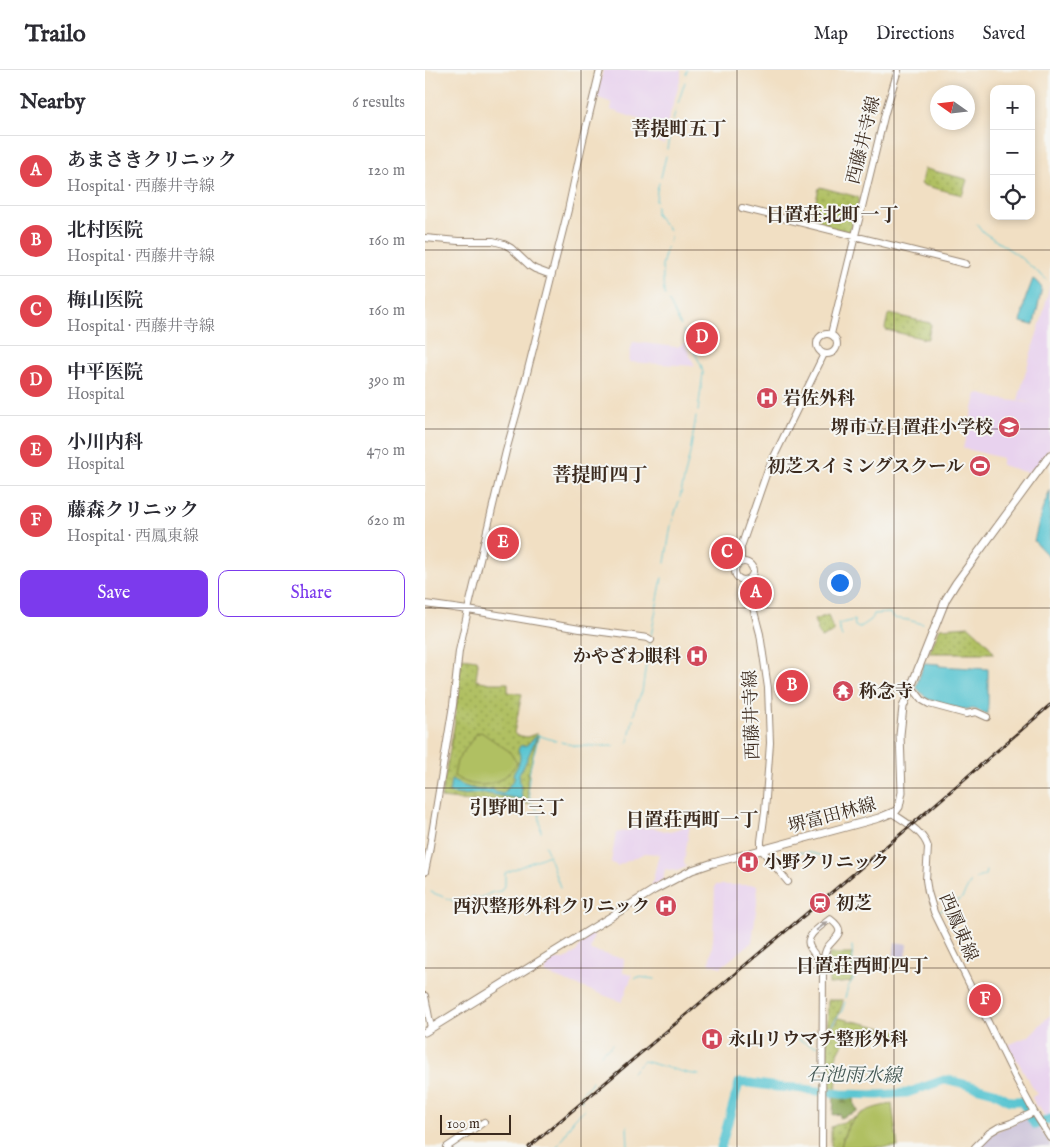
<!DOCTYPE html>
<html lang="en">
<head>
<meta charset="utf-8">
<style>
  :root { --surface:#fff; --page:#f2f2f3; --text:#2b2b33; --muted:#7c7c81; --line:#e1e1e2; --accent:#7c3aed }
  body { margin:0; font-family:"IM FELL English","Noto Serif JP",serif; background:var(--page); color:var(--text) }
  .controls { position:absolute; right:15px; top:15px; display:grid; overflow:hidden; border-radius:10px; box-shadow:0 2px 8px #0003 }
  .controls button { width:45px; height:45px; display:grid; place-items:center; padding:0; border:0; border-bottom:1px solid var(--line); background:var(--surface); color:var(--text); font:25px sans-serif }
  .compass { position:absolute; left:505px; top:15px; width:45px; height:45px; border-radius:50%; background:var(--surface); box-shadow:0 2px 8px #0003; rotate:284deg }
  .scale { position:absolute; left:15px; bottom:12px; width:71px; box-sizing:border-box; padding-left:5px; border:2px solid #3b2a1e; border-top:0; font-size:14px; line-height:18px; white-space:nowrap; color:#3b2a1e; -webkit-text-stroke:4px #f6f6f2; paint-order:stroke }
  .you { position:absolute; left:414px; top:512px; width:18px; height:18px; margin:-12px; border:4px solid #fff; border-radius:50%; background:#1a73e8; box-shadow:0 0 0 8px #1a73e833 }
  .badge { display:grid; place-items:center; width:32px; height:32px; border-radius:50%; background:var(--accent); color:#fff; font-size:16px; font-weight:700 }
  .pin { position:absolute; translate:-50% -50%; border:2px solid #fff; box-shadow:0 1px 5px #0006 }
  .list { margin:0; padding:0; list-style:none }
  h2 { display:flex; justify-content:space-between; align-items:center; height:65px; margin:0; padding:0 20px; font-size:21px }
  h2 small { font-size:16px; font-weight:400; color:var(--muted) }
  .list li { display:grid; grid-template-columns:32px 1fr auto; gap:15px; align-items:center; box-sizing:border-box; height:70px; padding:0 20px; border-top:1px solid var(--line) }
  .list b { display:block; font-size:19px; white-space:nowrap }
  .list p { margin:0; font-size:16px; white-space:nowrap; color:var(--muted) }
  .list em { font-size:16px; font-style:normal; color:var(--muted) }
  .actions { display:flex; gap:10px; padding:15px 20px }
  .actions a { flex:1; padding:11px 0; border:1px solid var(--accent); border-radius:10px; text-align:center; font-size:18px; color:var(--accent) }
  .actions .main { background:var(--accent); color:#fff }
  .icon { flex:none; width:28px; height:28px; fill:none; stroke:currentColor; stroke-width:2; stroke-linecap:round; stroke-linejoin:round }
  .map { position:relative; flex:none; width:625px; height:1077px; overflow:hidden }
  header { display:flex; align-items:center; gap:30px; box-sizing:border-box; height:70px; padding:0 25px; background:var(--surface); border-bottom:1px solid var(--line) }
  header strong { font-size:24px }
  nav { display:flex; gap:28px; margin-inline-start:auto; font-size:18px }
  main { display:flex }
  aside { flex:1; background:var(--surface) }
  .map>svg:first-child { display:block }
  .built { fill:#e8d2ee }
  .industrial { fill:#c9bfd7 }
  .green { fill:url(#green-dots); stroke:#767540 }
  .forest { fill:url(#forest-firs); stroke:#64683b }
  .pitch { fill:#b0c062; stroke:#767540 }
  .water { fill:#59c5d1; stroke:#4a7878 }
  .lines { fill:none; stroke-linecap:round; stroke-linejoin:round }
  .stream { stroke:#59c5d1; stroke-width:1 }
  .river { stroke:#59c5d1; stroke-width:9 }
  .secondary-casing { stroke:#968470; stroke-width:8 }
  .primary-casing { stroke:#968470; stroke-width:9 }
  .secondary { stroke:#fff; stroke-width:6 }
  .primary { stroke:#fff; stroke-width:7 }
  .rail-casing { stroke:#3b2a1e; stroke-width:3 }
  .rail { stroke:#f6f6f2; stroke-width:1; stroke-dasharray:4; stroke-linecap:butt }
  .oneway { fill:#a79f9a }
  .grid { fill:none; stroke:#3b2a1e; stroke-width:1; stroke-opacity:0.55 }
  .labels { text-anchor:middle; stroke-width:4; stroke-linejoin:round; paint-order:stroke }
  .street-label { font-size:18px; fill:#3b2a1e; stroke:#f6f6f2 }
  .poi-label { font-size:18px; font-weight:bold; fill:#3b2a1e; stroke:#f6f6f2; text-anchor:start }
  .neighbourhood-label { font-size:19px; font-weight:bold; fill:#3b2a1e; stroke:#f6f6f2 }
  .water-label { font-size:19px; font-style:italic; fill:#445854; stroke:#f6f6f2 }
</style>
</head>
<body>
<header>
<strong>Trailo</strong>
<nav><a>Map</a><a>Directions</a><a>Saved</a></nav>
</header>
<main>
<aside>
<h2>Nearby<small>6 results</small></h2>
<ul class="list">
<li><span class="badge" style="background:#e0444e">A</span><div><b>あまさきクリニック</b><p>Hospital · 西藤井寺線</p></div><em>120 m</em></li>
<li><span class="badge" style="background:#e0444e">B</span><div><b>北村医院</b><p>Hospital · 西藤井寺線</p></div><em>160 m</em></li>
<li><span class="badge" style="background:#e0444e">C</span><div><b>梅山医院</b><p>Hospital · 西藤井寺線</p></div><em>160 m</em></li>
<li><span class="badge" style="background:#e0444e">D</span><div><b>中平医院</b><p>Hospital</p></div><em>390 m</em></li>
<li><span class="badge" style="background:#e0444e">E</span><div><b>小川内科</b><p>Hospital</p></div><em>470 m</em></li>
<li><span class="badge" style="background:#e0444e">F</span><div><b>藤森クリニック</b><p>Hospital · 西鳳東線</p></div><em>620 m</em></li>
</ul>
<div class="actions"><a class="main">Save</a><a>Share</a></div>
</aside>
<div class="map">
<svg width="625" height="1077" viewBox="0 0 625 1077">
  <defs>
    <pattern id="green-dots" width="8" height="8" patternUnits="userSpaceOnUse" patternTransform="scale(1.25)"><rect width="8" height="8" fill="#b0c062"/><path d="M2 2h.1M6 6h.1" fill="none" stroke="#909c50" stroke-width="1.8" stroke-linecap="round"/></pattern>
    <pattern id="forest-firs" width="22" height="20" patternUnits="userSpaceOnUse" patternTransform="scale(1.25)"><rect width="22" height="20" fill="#8ca658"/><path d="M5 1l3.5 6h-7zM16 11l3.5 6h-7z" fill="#748748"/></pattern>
  </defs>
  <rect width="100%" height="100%" fill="#f6f6f2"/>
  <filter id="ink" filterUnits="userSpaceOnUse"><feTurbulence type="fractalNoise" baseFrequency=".02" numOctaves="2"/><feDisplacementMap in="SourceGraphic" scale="10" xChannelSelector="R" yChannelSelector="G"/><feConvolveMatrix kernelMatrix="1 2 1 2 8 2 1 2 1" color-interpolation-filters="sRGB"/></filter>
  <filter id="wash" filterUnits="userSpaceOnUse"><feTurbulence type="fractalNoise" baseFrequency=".0096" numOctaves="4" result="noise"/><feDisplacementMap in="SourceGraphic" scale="20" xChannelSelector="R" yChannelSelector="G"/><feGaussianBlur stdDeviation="1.12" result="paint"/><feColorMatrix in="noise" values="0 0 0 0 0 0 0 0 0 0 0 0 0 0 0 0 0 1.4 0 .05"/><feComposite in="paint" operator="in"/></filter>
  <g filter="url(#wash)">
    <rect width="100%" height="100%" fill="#f1dfc3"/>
    <!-- built -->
    <path class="built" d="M178,0H256V8L242,54L239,74L212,65L216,50L186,40L187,33L171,27Z
      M625,215V336H624L625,337V378L609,399L607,398L603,403L577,395V388L538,378L552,323L574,329L608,333L593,330L608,276L617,248Z
      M208,272L252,277L259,273L270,296L204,292L206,278Z
      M213,749H215L216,758H229L244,762L249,761L265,754L259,792L261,797L252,801L240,799L238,809L226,818L234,784L220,783L192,796L186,792L191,763L214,758Z
      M290,815H332V834L327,872L296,897L284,894L288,870Z
      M167,862L169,865L165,880L199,889L198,903L208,905L207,906L197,932L119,903L126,890H138L145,886L151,882L157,873L160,872L161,867Z
      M625,945V1046L620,1047L614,1036L611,1037L607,1027L612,1024L583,975L604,966Z"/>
    <!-- industrial -->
    <path class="industrial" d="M470,872L483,874L480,893L468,892Z
      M602,1047L607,1057L609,1058L613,1057L625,1073V1077H554L566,1064Z"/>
    <!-- green -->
    <path class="green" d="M499,99H501L541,109L542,110L538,123L537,125L497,115L496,113Z
      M395,117L433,127L434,129L426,161L424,162L387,153L386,151L394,118Z
      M465,244L505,253L506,255L503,268L501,269L461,260L460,258L463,245Z
      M403,545L409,562L396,568L389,550Z
      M544,556L561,572L569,583H504L515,558Z
      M36,588L52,590L53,593L51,610L65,613H83V622L97,624L89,663L91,665L102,667L110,664H113L102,711L104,734L66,730L44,731L16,728L29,657Z
      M404,884H427L428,904L426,912L404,914Z
      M403,930H418C417,939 410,953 402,957Z
      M413,948L442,954L475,962L473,967L437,960L427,965L425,969L413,966L420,970L411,987L412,1007L411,1021L402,1019V958H407Z
      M431,1047C422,1054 418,1066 416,1077H406V1057Z"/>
    <!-- forest -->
    <path class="forest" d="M409,1026L429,1028L430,1036L433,1041L415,1048V1044L408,1045Z"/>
    <!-- pitch -->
    <path class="pitch" d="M56,662L84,681L92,693C77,716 52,722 29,706L32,691L51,664Z
      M467,1034L473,1077H416C423,1047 437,1039 467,1034Z"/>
    <!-- water -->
    <path class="water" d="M608,209L611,211L617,218L609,254L607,255L596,252L600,230Z
      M625,420V488L609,471L616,443Z
      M499,593L514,594V596L563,599V644L549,639H536L502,629L491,617Z
      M111,666V669L98,698L94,704L97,729L57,723L36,725L24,723L26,710C40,717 52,722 67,719L71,722L78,724L90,708L88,704C93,696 98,689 93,680L95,676L102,675Z"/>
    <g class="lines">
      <!-- stream -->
      <path class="stream" d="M261,4L262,0
        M253,33L260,12
        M242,79L246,58L251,39
        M236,107L241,86
        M231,131L232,120L234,113
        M231,136V144L245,161
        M552,154L558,162L591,184L621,209
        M244,172L245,166
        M240,225L239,222L237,195L242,177
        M244,232L256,256
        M258,260L276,295L278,303L273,341
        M255,427L265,383L271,347
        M240,493L246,455L254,431
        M226,566L237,508
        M417,567L413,554L429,550L430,556L434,558L446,550L449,544L465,543L468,548L483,550L498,554
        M209,645L211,634L217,622L224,573
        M114,665L105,699L103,718L106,733L114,742L116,762
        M111,666L112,665L131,671
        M136,672L151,676H190
        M203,672L208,649
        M368,782L387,783L397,786L403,795
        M124,787L135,817
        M6,822L36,834H40L44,831
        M47,827L55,828L68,822L76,821L80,814V803L124,785L120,776
        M511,843L537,828L545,813L548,810L560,805L561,801
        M210,909L213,907L230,909
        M420,928L423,917L429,908L427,876
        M403,958L406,957L410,950L417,941L420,932
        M366,963C373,969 382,976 392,976
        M176,984L178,981L185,977L187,974
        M207,1002L218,991L262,1003L274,1005
        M157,1031L155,1027C157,1020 164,1019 167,1011
        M202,1056L203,1077
        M132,1077L149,1049L161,1038L160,1037"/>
      <!-- river -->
      <path class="river" d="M606,1049L610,1055L612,1054
        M620,1051L625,1049
        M296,1077L314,1013H325L352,1017L370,1018L416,1024L453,1025L482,1023L519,1010H524L569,1022L585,1031H596L601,1038"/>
    </g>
  </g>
  <g filter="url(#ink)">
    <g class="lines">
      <!-- secondary casing -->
      <g class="secondary-casing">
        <path id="secondary" d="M175,0L158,70L143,140L95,331L81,381L43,540L155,559L223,568L226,570
          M317,138L541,194
          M0,168L33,171H68L79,174L86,178L105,196L110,199L126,205
          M392 274a10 10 0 1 1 20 0a10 10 0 1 1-20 0Z
          M406,264L460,43L473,0
          M310 501a9 9 0 1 1 18 0a9 9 0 1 1-18 0Z
          M316,492V477L343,399L399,284
          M321,511L335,564L343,618L345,673L340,741L336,771V779L363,812
          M0,534L43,540L34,581L28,635L4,782L0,802
          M486,616L497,630L504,634L541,644L551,642L562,647
          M467,743C480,752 498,761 503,777L501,810L503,822L509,842L589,1005L609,1042L625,1067
          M0,926L6,958
          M22,1077L59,1052
          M397,1077L398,894C399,889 399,883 402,878C409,867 424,863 405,849C398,855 378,866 385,877C388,884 394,888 398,894
          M550,1077L564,1063L574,1057L586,1053L609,1042"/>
      </g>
      <!-- primary casing -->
      <g class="primary-casing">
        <path id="primary" d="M0,962L229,820L267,800L288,793L454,748L471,741L474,737L477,722L475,665L478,637L521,529L531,513L625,385"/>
      </g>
      <!-- secondary -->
      <use href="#secondary" class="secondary"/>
      <!-- primary -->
      <use href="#primary" class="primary"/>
      <!-- rail casing -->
      <g class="rail-casing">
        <path id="rail" d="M104,1077L483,758L625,635"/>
      </g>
      <!-- rail -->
      <use href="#rail" class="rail"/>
    </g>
    <!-- one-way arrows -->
    <defs><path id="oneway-solid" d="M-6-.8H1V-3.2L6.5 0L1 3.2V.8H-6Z" transform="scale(1.25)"/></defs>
    <use class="oneway" href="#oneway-solid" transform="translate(397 856) rotate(-38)"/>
  </g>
  <!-- grid -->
  <path class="grid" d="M156,0V1077M312,0V1077M469,0V1077M0,180H625M0,359H625M0,538H625M0,718H625M0,898H625"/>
  <!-- icons -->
  <defs>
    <g id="hospital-disc" transform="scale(1.125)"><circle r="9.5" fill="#d1495b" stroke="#f6f6f2"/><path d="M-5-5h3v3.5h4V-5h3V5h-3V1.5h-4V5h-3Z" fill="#fff"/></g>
    <g id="school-disc" transform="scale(1.125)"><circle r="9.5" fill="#d1495b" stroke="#f6f6f2"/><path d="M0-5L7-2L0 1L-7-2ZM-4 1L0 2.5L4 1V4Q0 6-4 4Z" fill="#fff"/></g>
    <g id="stadium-disc" transform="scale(1.125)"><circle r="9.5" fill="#d1495b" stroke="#f6f6f2"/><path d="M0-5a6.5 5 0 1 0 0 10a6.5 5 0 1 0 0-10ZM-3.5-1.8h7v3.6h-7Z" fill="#fff"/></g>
    <g id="temple-disc" transform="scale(1.125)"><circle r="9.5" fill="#d1495b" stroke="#f6f6f2"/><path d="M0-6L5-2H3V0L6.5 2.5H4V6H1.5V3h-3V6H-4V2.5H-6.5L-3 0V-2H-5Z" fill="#fff"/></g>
    <g id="station-disc" transform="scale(1.125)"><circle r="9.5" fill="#d1495b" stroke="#f6f6f2"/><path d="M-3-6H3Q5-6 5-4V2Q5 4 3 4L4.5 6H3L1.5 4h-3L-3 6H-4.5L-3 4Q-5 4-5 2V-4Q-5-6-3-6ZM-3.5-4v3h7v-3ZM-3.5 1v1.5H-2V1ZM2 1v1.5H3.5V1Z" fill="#fff"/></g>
  </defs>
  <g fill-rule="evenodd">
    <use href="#hospital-disc" x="342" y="328"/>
    <use href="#school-disc" x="584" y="357"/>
    <use href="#stadium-disc" x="555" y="396"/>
    <use href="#hospital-disc" x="272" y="586"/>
    <use href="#temple-disc" x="418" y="621"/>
    <use href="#hospital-disc" x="323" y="792"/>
    <use href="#station-disc" x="395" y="833"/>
    <use href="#hospital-disc" x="241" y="836"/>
    <use href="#hospital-disc" x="287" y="969"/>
  </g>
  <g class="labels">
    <!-- street labels -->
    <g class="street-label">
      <text transform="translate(438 70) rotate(-76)" y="6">西藤井寺線</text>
      <text transform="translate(326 645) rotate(-92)" y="6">西藤井寺線</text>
      <text transform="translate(407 745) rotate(-15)" y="6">堺富田林線</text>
      <text transform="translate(534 857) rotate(67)" y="6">西鳳東線</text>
    </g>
    <!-- poi labels -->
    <g class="poi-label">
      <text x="358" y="334">岩佐外科</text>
      <text x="568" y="363" text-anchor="end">堺市立日置荘小学校</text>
      <text x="539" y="402" text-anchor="end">初芝スイミングスクール</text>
      <text x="256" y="592" text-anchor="end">かやざわ眼科</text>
      <text x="434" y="627">称念寺</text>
      <text x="339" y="798">小野クリニック</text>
      <text x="411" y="839">初芝</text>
      <text x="225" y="842" text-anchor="end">西沢整形外科クリニック</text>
      <text x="303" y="975">永山リウマチ整形外科</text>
    </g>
    <!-- neighbourhood labels -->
    <g class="neighbourhood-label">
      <text x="254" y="65">菩提町五丁</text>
      <text x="407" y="151">日置荘北町一丁</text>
      <text x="175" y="411">菩提町四丁</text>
      <text x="92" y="744">引野町三丁</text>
      <text x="267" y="756">日置荘西町一丁</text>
      <text x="437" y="902">日置荘西町四丁</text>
    </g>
    <!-- water labels -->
    <g class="water-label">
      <text transform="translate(429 1004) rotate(1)" y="7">石池雨水線</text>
    </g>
  </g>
</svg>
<div class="controls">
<button>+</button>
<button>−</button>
<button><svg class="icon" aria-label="locate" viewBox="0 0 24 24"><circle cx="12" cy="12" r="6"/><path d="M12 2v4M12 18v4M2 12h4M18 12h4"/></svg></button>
</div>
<svg class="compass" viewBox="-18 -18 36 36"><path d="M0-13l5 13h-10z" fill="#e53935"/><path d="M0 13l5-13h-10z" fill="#7c7c81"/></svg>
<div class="scale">100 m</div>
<div class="you"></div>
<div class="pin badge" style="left:331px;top:523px;background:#e0444e">A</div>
<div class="pin badge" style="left:367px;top:616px;background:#e0444e">B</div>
<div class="pin badge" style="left:302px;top:483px;background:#e0444e">C</div>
<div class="pin badge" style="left:277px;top:268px;background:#e0444e">D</div>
<div class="pin badge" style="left:78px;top:473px;background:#e0444e">E</div>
<div class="pin badge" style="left:560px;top:930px;background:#e0444e">F</div>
</div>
</main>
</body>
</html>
